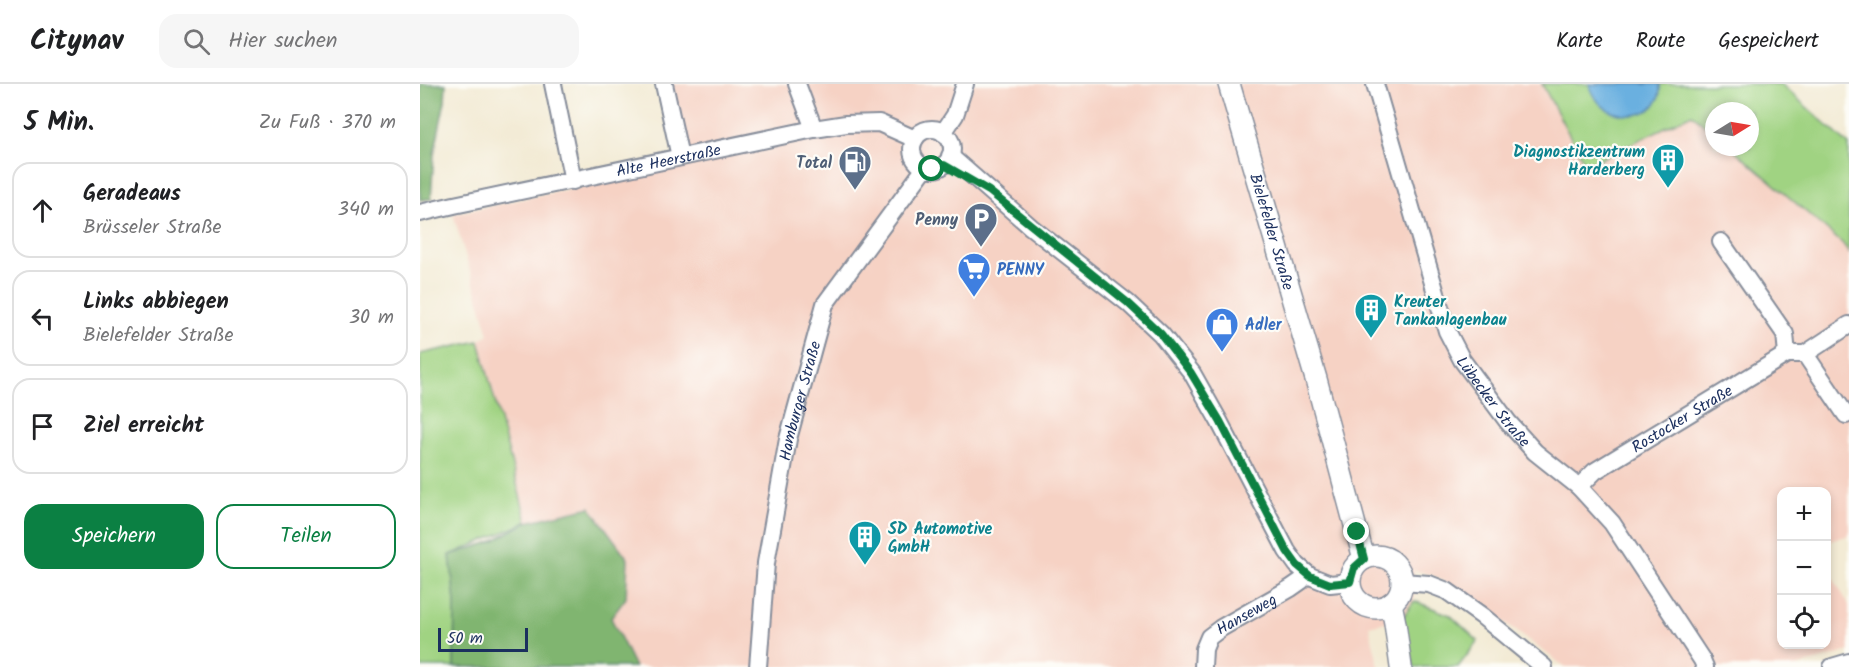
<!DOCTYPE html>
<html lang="de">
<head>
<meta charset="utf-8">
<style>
  :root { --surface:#fff; --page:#f6f6f6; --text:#202124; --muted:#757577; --line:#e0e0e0; --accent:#0b8043 }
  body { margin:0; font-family:Kalam,sans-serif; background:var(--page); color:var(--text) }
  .controls { position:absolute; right:18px; bottom:18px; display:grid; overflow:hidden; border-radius:12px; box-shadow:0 3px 9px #0003 }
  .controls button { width:54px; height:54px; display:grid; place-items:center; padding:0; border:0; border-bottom:2px solid var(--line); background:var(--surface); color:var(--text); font:30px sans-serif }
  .compass { position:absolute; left:1285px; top:18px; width:54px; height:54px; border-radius:50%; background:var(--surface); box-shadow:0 3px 9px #0003; rotate:79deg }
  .scale { position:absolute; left:18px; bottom:15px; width:90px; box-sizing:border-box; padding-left:6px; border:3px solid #1b2f5e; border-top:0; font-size:16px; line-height:21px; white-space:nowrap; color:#1b2f5e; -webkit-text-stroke:4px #fdfcf7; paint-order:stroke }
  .stop { position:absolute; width:18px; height:18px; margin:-14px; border:4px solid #0b8043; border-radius:50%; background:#fff }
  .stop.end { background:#0b8043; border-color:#fff; box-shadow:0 2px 6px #0008 }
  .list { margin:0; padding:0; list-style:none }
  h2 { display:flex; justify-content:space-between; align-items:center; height:78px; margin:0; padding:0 24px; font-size:26px }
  h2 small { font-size:20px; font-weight:400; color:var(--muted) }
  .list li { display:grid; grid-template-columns:39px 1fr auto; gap:18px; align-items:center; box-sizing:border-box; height:96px; margin:0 12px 12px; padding:0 12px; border:2px solid var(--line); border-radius:18px }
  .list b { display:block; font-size:22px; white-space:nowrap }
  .list p { margin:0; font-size:20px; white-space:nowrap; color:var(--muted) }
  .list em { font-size:20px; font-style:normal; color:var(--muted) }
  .actions { display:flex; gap:12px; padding:18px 24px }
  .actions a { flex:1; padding:14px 0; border:2px solid var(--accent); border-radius:18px; text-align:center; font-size:21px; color:var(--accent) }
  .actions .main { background:var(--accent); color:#fff }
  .icon { flex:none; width:33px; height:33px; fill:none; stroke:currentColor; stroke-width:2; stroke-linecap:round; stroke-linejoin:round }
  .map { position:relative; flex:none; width:1429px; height:583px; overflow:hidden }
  header { display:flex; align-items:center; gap:36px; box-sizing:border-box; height:84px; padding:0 30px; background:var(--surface); border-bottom:2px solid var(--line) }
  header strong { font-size:28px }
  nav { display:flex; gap:33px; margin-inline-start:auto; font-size:21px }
  .search { width:420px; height:54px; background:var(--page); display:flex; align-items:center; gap:15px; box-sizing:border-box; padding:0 21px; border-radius:18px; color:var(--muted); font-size:22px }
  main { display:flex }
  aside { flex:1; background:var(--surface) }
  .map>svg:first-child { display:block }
  .built { fill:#f6d2c4 }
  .green { fill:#a0d382; stroke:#5e8170; stroke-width:1.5 }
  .forest { fill:#80b570; stroke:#4e7267; stroke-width:1.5 }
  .water { fill:#6ab0e0; stroke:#42709f; stroke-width:1.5 }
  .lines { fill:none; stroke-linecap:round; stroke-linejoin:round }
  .minor-casing { stroke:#878d9a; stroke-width:20 }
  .major-casing { stroke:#878d9a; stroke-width:24 }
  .minor { stroke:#fff; stroke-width:16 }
  .major { stroke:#fff; stroke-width:21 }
  .route { stroke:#0b8043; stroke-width:8 }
  .labels { text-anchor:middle; stroke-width:4.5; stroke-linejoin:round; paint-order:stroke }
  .culture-label { font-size:16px; font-weight:bold; fill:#0d838f; stroke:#fdfcf7; text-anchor:start }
  .street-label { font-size:16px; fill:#1b2f5e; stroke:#fdfcf7 }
  .service-label { font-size:16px; font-weight:bold; fill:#4e5e75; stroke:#fdfcf7; text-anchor:end }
  .shop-label { font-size:16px; font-weight:bold; fill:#366cbe; stroke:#fdfcf7; text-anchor:start }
</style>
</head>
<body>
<header>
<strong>Citynav</strong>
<div class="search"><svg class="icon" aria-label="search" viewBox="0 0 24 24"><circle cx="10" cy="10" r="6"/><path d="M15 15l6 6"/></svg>Hier suchen</div>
<nav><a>Karte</a><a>Route</a><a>Gespeichert</a></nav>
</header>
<main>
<aside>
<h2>5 Min.<small>Zu Fuß · 370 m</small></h2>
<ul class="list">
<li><svg class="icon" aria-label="ahead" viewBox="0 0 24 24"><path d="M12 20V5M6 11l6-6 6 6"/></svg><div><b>Geradeaus</b><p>Brüsseler Straße</p></div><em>340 m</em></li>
<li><svg class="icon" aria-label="left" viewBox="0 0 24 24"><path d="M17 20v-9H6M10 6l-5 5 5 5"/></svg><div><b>Links abbiegen</b><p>Bielefelder Straße</p></div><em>30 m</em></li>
<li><svg class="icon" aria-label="arrive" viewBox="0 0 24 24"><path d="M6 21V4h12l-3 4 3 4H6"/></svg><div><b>Ziel erreicht</b></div></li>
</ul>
<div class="actions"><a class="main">Speichern</a><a>Teilen</a></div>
</aside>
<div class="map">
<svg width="1429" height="583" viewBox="0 0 1429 583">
  <rect width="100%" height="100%" fill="#fdfcf7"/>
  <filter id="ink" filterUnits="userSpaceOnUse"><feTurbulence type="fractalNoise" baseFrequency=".0167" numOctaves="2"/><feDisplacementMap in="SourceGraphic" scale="12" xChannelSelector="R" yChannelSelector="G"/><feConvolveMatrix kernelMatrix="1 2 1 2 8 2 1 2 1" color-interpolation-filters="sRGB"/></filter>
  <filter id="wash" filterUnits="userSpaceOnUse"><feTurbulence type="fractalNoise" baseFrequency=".008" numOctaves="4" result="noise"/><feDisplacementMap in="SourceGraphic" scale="24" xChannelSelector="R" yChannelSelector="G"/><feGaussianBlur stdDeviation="1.35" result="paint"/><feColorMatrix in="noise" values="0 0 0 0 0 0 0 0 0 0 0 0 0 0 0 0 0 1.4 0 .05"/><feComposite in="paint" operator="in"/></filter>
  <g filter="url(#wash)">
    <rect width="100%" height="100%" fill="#f3ebd5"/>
    <!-- built -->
    <path class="built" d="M252,0H1122L1166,82L1272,29L1294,49V63H1311L1423,160L1429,169V451L1407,458L1406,408H1362V560H1406L1407,484L1429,521V567L1375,583H1145L1046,510L1012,491L994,486V517L982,534L949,542L959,583H215L191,533L206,514L170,424L107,438L59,257L69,250L33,130L269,80Z"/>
    <!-- green -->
    <path class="green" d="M1122,0H1361L1429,61V169L1423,160L1311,63H1330V27H1294V49L1272,30L1166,82Z
      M59,257L107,438L30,471L35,518L34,583H0V270Z
      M994,517L1030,531L1058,557L1038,583H994L982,534Z"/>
    <!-- forest -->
    <path class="forest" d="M0,0H26L25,17L14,70L11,115L0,116Z
      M170,423L208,475L206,514L191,534L215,583H34L35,518L30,471L71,458L107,438Z"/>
    <!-- water -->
    <path class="water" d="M1169,0H1240C1243,32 1207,38 1185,24C1177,19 1172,8 1169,0Z"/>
  </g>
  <g filter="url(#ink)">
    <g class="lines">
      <!-- minor casing -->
      <g class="minor-casing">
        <g id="minor">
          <path d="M133,0L153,97"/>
          <path d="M244,0L260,73"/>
          <path d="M377,0L394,45"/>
          <path id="s1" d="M955,0L1027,247L1042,276L1088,338L1115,368L1159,403L1192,439L1282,576L1285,583"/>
          <circle cx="512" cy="65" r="20"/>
          <path d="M523,49L535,31L545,0"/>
          <path d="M530,72L611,143L708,219L741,250L772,289L799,337L867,467L877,481L890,492L910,500L930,498"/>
          <path id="s2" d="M0,129L34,121L394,45L426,40L459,39L495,55"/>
          <path d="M1301,158L1365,250L1367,270H1385L1426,331"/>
          <path d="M1385,270L1429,241"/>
          <path id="s3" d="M1159,403L1175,387L1367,270"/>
          <path d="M982,498L1009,500L1027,507L1062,532L1124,583"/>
          <path id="s4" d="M338,583L346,479L368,355L405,220L505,84"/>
          <path id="s5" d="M783,583L784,565L789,553L801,544L871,504L881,497L887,490"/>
          <path d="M1412,583L1429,578"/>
        </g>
      </g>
      <!-- major casing -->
      <g class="major-casing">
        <g id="major">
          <path id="s6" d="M809,0L896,295L944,475"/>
          <circle cx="956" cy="498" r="26"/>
          <path d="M971,519L975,539L981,583"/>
        </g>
      </g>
      <!-- minor -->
      <use href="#minor" class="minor"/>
      <!-- major -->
      <use href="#major" class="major"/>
    </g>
  </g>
  <g class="lines" filter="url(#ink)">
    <!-- route -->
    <path class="route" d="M512,85L524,81L569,107L708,219L741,250L771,289L800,337L867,467L877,481L890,492L910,500L930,498L934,484L944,475L937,448"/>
  </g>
  <!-- icons -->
  <defs>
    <g id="building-pin" transform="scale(1.725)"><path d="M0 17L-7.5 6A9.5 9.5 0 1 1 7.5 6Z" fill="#0f9aa8" stroke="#fdfcf7"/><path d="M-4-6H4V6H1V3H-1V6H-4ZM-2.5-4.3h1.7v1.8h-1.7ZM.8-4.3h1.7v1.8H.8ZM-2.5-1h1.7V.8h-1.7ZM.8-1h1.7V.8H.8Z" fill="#fff"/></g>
    <g id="fuel-pin" transform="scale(1.725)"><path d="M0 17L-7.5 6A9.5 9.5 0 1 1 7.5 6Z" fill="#5c6f8a" stroke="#fdfcf7"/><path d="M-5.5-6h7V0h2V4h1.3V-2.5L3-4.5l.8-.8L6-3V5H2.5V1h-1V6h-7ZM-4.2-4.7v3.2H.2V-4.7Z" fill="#fff"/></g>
    <g id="parking-pin" transform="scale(1.725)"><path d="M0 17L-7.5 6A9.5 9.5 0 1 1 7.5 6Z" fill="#5c6f8a" stroke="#fdfcf7"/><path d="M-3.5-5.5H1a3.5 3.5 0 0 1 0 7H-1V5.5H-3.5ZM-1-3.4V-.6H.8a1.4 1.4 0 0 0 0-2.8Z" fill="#fff"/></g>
    <g id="supermarket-pin" transform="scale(1.725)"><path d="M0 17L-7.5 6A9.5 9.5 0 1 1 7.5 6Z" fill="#3f7fe0" stroke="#fdfcf7"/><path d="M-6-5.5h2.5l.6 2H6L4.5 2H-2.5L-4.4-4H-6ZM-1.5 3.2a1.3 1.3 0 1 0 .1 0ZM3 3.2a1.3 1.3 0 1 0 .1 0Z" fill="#fff"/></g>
    <g id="shop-pin" transform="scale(1.725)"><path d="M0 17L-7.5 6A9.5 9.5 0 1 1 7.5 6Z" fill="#3f7fe0" stroke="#fdfcf7"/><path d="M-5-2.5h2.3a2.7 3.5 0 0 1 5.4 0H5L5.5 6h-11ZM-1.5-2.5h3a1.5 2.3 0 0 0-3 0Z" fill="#fff"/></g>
  </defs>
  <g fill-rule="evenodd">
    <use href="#building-pin" x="1248" y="76"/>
    <use href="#fuel-pin" x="435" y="78"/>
    <use href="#parking-pin" x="561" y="135"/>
    <use href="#supermarket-pin" x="554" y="185"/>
    <use href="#building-pin" x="951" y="226"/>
    <use href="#shop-pin" x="802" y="240"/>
    <use href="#building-pin" x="445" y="453"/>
  </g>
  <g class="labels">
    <!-- culture labels -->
    <g class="culture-label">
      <text x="1225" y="73" text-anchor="end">Diagnostikzentrum<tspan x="1225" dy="18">Harderberg</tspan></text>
      <text x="974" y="223">Kreuter<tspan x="974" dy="18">Tankanlagenbau</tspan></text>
      <text x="468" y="450">SD Automotive<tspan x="468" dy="18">GmbH</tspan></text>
    </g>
    <!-- street labels -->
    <g class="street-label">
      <text dy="6" stroke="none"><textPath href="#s2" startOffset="254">Alte Heerstraße</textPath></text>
      <text dy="6" stroke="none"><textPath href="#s6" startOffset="154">Bielefelder Straße</textPath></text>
      <text dy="6" stroke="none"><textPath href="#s1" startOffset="342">Lübecker Straße</textPath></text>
      <text dy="6" stroke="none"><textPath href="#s4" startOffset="270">Hamburger Straße</textPath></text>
      <text dy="6" stroke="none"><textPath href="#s3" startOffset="124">Rostocker Straße</textPath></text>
      <text dy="6" stroke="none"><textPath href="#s5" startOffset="75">Hanseweg</textPath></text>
    </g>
    <!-- service labels -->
    <g class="service-label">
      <text x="412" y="84">Total</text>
      <text x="538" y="141">Penny</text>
    </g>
    <!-- shop labels -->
    <g class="shop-label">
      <text x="577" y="191">PENNY</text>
      <text x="825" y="246">Adler</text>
    </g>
  </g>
</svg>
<div class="controls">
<button>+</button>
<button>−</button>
<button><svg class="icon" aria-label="locate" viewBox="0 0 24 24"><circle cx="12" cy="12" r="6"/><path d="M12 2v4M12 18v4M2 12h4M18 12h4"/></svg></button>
</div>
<svg class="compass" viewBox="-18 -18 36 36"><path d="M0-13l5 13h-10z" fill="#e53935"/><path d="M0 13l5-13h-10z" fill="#757577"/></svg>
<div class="scale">50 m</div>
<div class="stop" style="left:512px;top:85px"></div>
<div class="stop end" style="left:937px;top:448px"></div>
</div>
</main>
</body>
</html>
